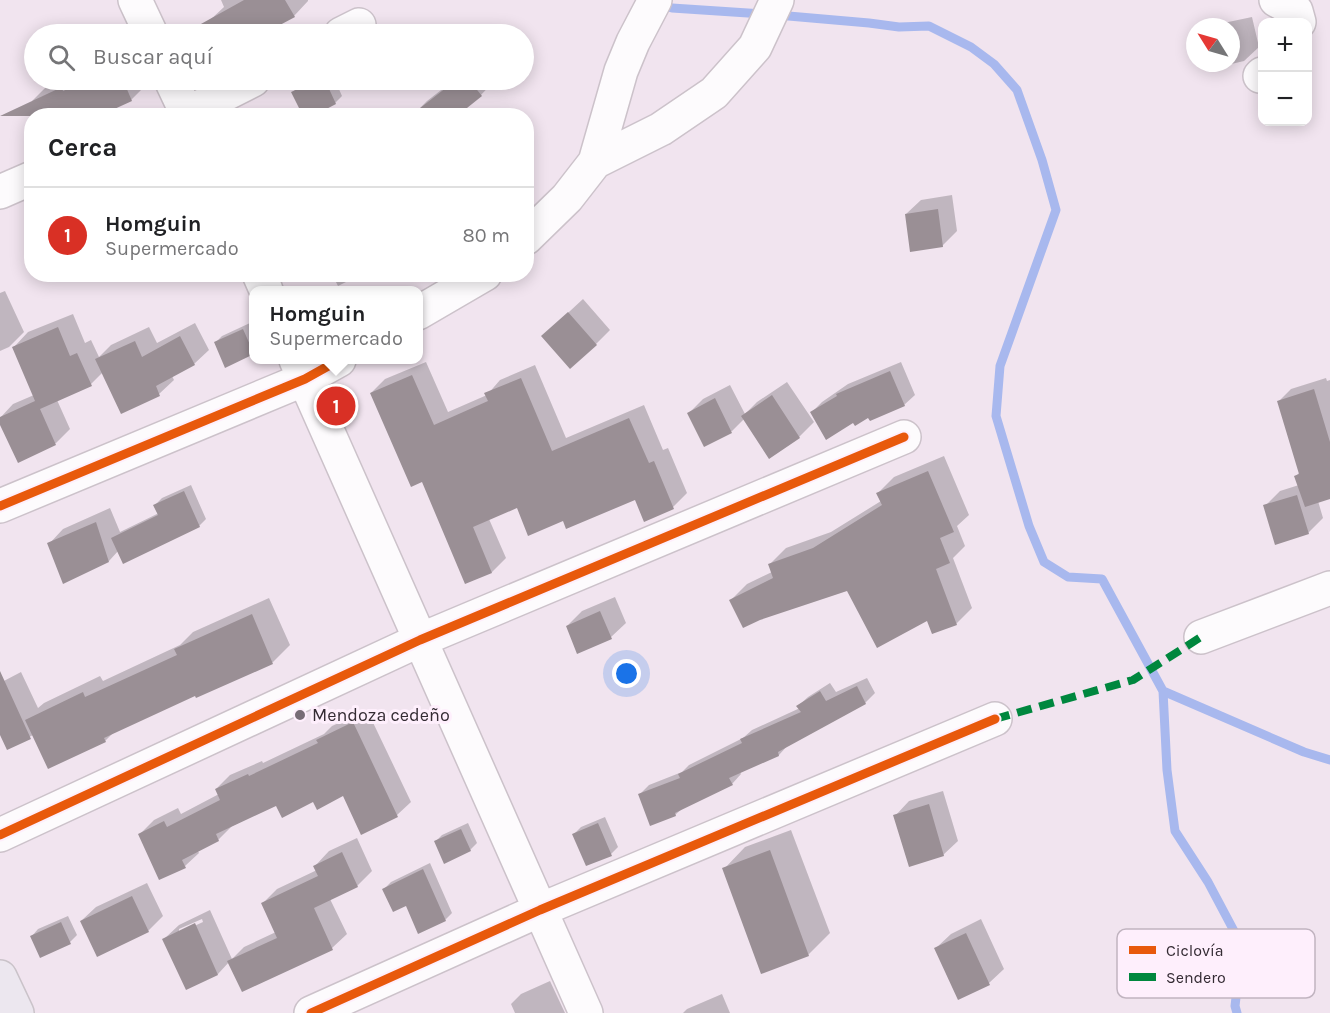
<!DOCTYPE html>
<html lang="es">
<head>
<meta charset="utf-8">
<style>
  :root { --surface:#fff; --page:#f6f6f6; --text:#202124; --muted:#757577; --line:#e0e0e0; --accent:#d93025 }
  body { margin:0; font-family:Karla,sans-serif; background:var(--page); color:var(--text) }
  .controls { position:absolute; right:18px; top:18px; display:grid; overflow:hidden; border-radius:12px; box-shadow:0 3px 15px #0003 }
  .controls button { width:54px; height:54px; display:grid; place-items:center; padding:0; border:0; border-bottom:2px solid var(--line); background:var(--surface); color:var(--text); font:30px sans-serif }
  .compass { position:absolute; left:1186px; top:18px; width:54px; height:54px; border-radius:50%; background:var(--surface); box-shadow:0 3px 15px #0003; rotate:307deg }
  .you { position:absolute; left:627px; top:674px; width:21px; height:21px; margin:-15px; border:4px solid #fff; border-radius:50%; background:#1a73e8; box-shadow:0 0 0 9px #1a73e833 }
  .badge { display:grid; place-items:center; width:39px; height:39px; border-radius:50%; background:var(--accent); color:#fff; font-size:20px; font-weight:700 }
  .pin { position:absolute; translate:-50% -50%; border:3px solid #fff; box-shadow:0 2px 6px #0006 }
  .popup { position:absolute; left:249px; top:286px; width:174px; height:78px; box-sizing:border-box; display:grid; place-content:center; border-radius:12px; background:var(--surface); filter:drop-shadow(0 2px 4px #0005); font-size:20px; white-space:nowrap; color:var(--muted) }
  .popup b { font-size:22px; color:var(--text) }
  .popup::after { content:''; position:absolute; left:50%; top:100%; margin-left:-12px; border:12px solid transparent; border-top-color:var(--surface) }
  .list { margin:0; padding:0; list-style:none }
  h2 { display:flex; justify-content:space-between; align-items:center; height:78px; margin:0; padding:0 24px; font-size:26px }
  h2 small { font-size:20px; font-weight:400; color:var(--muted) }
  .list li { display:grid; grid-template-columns:39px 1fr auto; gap:18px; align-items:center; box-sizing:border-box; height:96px; padding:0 24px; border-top:2px solid var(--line) }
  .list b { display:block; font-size:22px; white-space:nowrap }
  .list p { margin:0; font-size:20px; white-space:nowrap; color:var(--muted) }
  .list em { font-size:20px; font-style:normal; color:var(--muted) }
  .icon { flex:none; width:33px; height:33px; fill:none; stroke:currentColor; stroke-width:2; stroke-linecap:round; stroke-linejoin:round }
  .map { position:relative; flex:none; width:1330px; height:1013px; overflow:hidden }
  .search { position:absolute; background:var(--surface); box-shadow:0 3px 15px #0003; left:24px; top:24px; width:510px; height:66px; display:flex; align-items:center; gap:15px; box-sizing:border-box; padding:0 21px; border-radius:33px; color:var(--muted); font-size:22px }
  .panel { position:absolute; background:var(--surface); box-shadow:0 3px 15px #0003; left:24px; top:108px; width:510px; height:174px; border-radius:24px }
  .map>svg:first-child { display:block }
  .shadow { fill:#0003; fill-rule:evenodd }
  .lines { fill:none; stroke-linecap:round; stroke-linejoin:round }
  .stream { stroke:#a8b8ee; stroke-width:9 }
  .building { fill:#9a8f95 }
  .minor-casing { stroke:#ccc2ca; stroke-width:36 }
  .major-casing { stroke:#cac3c9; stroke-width:36 }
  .minor { stroke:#fdfbfd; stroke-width:33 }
  .major { stroke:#ece7ef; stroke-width:33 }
  .quiet { stroke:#00873e; stroke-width:8; stroke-dasharray:15 8; stroke-linecap:butt }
  .cycleway-casing { stroke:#feeffc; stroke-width:13 }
  .cycleway { stroke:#e8590c; stroke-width:9 }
  .poi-dot { fill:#766c75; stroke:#feeffc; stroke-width:2 }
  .labels { text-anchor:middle; stroke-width:6; stroke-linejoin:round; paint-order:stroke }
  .poi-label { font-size:18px; fill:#342b33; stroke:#feeffc; text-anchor:start }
  .key { fill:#feeffc; stroke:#c1b4c0; stroke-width:1.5 }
  .key-label { font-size:16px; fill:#342b33 }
</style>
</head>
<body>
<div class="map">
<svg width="1330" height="1013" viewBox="0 0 1330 1013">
  <rect width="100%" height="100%" fill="#f1e4ef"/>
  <!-- shadow -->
  <path class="shadow" d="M221,0H308V1L294,16L260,34H217L209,21L224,7Z
    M1252,17L1259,47L1244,61L1206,70L1205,63H1231V27H1212L1214,25Z
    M62,80H144L146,85L131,100L32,101L47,86Z
    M312,80H335L342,96L335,103L293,92L300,85Z
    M454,80H495L481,95L413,115L427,101Z
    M952,195L957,231L942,246L906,214L921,200Z
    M332,274H362L338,286Z
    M5,291L24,332L9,347L0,351V293Z
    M583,299L610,330L596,344L543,336Z
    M73,314L85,343L91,340L99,357L111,345L149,327L157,343L195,323L209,350L194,364L172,376L174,380L159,394L122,412L103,372L91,384L57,400L70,429L56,443L18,461L0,418L13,404L34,395L14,347L28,332Z
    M250,323L254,330V353L226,366L215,343L222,336Z
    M426,362L448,412L487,395L500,380L535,365L566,438L644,405L663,450L668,448L687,493L673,507L636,498L518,506L489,519L506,558L492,572L466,583L423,480L371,393L385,379Z
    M901,362L915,395L904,405L854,421L812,412L822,402L848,384Z
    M1326,378L1327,381L1330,380V497L1318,501L1323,518L1308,533L1265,506L1280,491L1299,485L1296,476L1300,472L1278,402L1291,389Z
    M787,382L814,422L799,437L744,419L732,431L705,445L689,413L703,399L730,385L745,414L757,402Z
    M944,456L969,515L957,526L965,546L953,558L972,608L956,624L928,619L848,589L731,600L747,584L772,572L770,564L786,548L831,532L881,501L878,493L894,477Z
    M191,485L206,519L199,526L119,550L109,561L49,544L63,529L110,508L120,532L159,513L155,505L162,498Z
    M615,597L626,623L611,637L567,626L582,611Z
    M269,598L290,645L273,662L197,696L196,694L114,732L105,741L33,735L8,748L0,732V683L21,672L38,708L44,703L100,676L103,681L180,645L193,632Z
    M867,678L875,693L865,703L788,745L779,755L740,772L741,774L732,784L683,808L675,815L639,795L649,785L682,772L689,765L743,738L752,730L800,708L798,706L808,697L830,683L836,692Z
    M367,710L411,802L397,815L362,833L344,794L313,800L277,804L232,826L218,840L198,851L199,853L185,866L140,834L154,820L178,808L181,814L219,794L216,789L230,775L262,761L263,763L324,734L332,726Z
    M943,791L958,841L943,855L895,816L909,801Z
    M605,817L618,847L611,854L574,834L581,827Z
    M468,823L477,843L470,850L435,842L442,835Z
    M791,830L830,933L808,955L724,869L745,847Z
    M357,838L372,871L357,886L330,899L347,934L332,948L229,962L218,974L187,988L164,939L179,925L210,910L232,959L244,947L276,932L263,903L277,889L317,870L315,866L329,851ZM202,919L203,922L179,933V929Z
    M430,863L452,913L445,920L406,904L384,889L391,882Z
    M147,883L163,916L148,931L81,921L96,907Z
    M68,916L77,935L70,942L32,936L38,929Z
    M981,919L1004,969L989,983L959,998L936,948L951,934Z
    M550,981L565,1013H515L511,1004L521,994Z
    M722,994L730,1013H683L687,1009Z"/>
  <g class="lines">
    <!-- stream -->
    <path class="stream" d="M660,5L672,8L763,14
      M777,15L869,23L899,27L929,26L971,47L994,64L1017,90L1042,160L1056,210L1000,366L996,416L1029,526L1044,562L1068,577L1102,579L1163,691L1167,770L1175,831L1208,882L1242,946L1235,1006L1237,1013
      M1163,691L1304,752L1330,760"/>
  </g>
  <!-- building -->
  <path class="building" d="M244,0H285L295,17L263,34H183Z
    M89,80H123L132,101L99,116H0L62,87L63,91Z
    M318,80H325L336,104L313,116H303L291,92Z
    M456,80H469L482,96L457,116H410Z
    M938,209L943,247L910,252L905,214Z
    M568,312L597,345L570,369L541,336Z
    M58,327L70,356L77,353L92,386L40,409L56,445L18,463L0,425V417L35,401L12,347Z
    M243,329L254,354L225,368L214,342Z
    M180,336L195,365L156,386L160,396L121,414L95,359L135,341L142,357Z
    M890,371L905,406L870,421L868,418L855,426L853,423L826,440L810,412L837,396L836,394Z
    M412,375L434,425L488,401L484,393L521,378L552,451L629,418L649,463L654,461L674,509L644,522L635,500L566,529L563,521L528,536L517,508L473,527L492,573L465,584L422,482L411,487L370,393Z
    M1314,389L1330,442V499L1305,507L1294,476L1299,474L1277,401Z
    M772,395L800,438L769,459L741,416Z
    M715,398L732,433L704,447L687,413Z
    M928,471L954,532L940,538L950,563L936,569L957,625L932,634L927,621L877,648L847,591L760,620L743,628L729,600L773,578L768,564L813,548L882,505L876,493Z
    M184,491L200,527L123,564L111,538L158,515L153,505Z
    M1297,495L1309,534L1275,545L1263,505Z
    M96,522L109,562L63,584L47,543Z
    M600,611L612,639L577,654L566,626Z
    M252,614L273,664L196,698L195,696L104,738L106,742L48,769L25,720L83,692L85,697L177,655L174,649Z
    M0,671L31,739L7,750L0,735Z
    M857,686L866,704L778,752L779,756L729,778L733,785L675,813L676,816L650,826L638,794L680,778L678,774L742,743L740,739L801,712L796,706L820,691L826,701Z
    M353,722L398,817L361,835L343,796L317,810L313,802L282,818L276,806L216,834L219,841L182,860L186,868L159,880L138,834L164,821L167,827L220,800L215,789L248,774L249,776L318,743L316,740Z
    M929,804L944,856L909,867L893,815Z
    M598,823L612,856L586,866L572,834Z
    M461,829L471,851L444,864L434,841Z
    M770,850L809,956L761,974L722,868Z
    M342,852L358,887L314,908L333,950L242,992L227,961L277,938L261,903L318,876L313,866Z
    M423,869L446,921L418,934L406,906L393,912L382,889Z
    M132,896L149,932L97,957L80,921Z
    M61,922L71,944L40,958L30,936Z
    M195,923L218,975L186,990L162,939Z
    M966,933L990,985L958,1000L934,948Z"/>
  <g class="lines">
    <!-- minor casing -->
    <g class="minor-casing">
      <path id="minor" d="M135,0L151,34
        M1276,0L1296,11L1299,22
        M341,34L359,25
        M1260,76L1262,74
        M171,80L188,116
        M182,116L253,80
        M595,162L661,129L714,93L755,47L777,0
        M0,192L32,178
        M526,238L567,198L595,162L621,71L633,42L655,0
        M259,274L266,290
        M418,313L485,274
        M296,360L586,1013
        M0,506L305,379L339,360
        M1201,637L1330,588
        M0,835L420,640L904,437
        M311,1013L540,910L995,719"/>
    </g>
    <!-- major casing -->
    <g class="major-casing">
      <path id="major" d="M0,977L17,1013"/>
    </g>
    <!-- minor -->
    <use href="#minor" class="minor"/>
    <!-- major -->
    <use href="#major" class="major"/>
    <!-- quiet -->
    <path class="quiet" d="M995,719L1133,680L1201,637"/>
    <!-- cycleway casing -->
    <g class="cycleway-casing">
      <path id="cycleway" d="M0,506L305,379L339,360
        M0,835L420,640L904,437
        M311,1013L540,910L995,719"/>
    </g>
    <!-- cycleway -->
    <use href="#cycleway" class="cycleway"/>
  </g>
  <!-- markers -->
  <circle class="poi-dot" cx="300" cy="715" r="6"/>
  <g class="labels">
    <!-- poi labels -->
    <g class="poi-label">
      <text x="312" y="721">Mendoza cedeño</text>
    </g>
  </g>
  <!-- legend -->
  <rect x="1117" y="929" width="198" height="69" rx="9" class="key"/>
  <rect x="1129" y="946" width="27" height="8" fill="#e8590c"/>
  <rect x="1129" y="973" width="27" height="8" fill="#00873e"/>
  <g class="key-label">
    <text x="1166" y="956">Ciclovía</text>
    <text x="1166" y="983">Sendero</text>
  </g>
</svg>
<div class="controls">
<button>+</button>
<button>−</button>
</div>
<svg class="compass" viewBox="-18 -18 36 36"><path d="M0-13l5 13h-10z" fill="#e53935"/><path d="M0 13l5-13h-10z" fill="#757577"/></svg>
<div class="you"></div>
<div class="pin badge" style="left:336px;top:406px">1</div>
<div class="popup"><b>Homguin</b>Supermercado</div>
<div class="search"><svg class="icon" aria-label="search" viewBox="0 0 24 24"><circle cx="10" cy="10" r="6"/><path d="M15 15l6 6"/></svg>Buscar aquí</div>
<section class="panel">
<h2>Cerca<small></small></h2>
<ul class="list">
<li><span class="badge">1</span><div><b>Homguin</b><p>Supermercado</p></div><em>80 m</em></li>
</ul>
</section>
</div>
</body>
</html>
